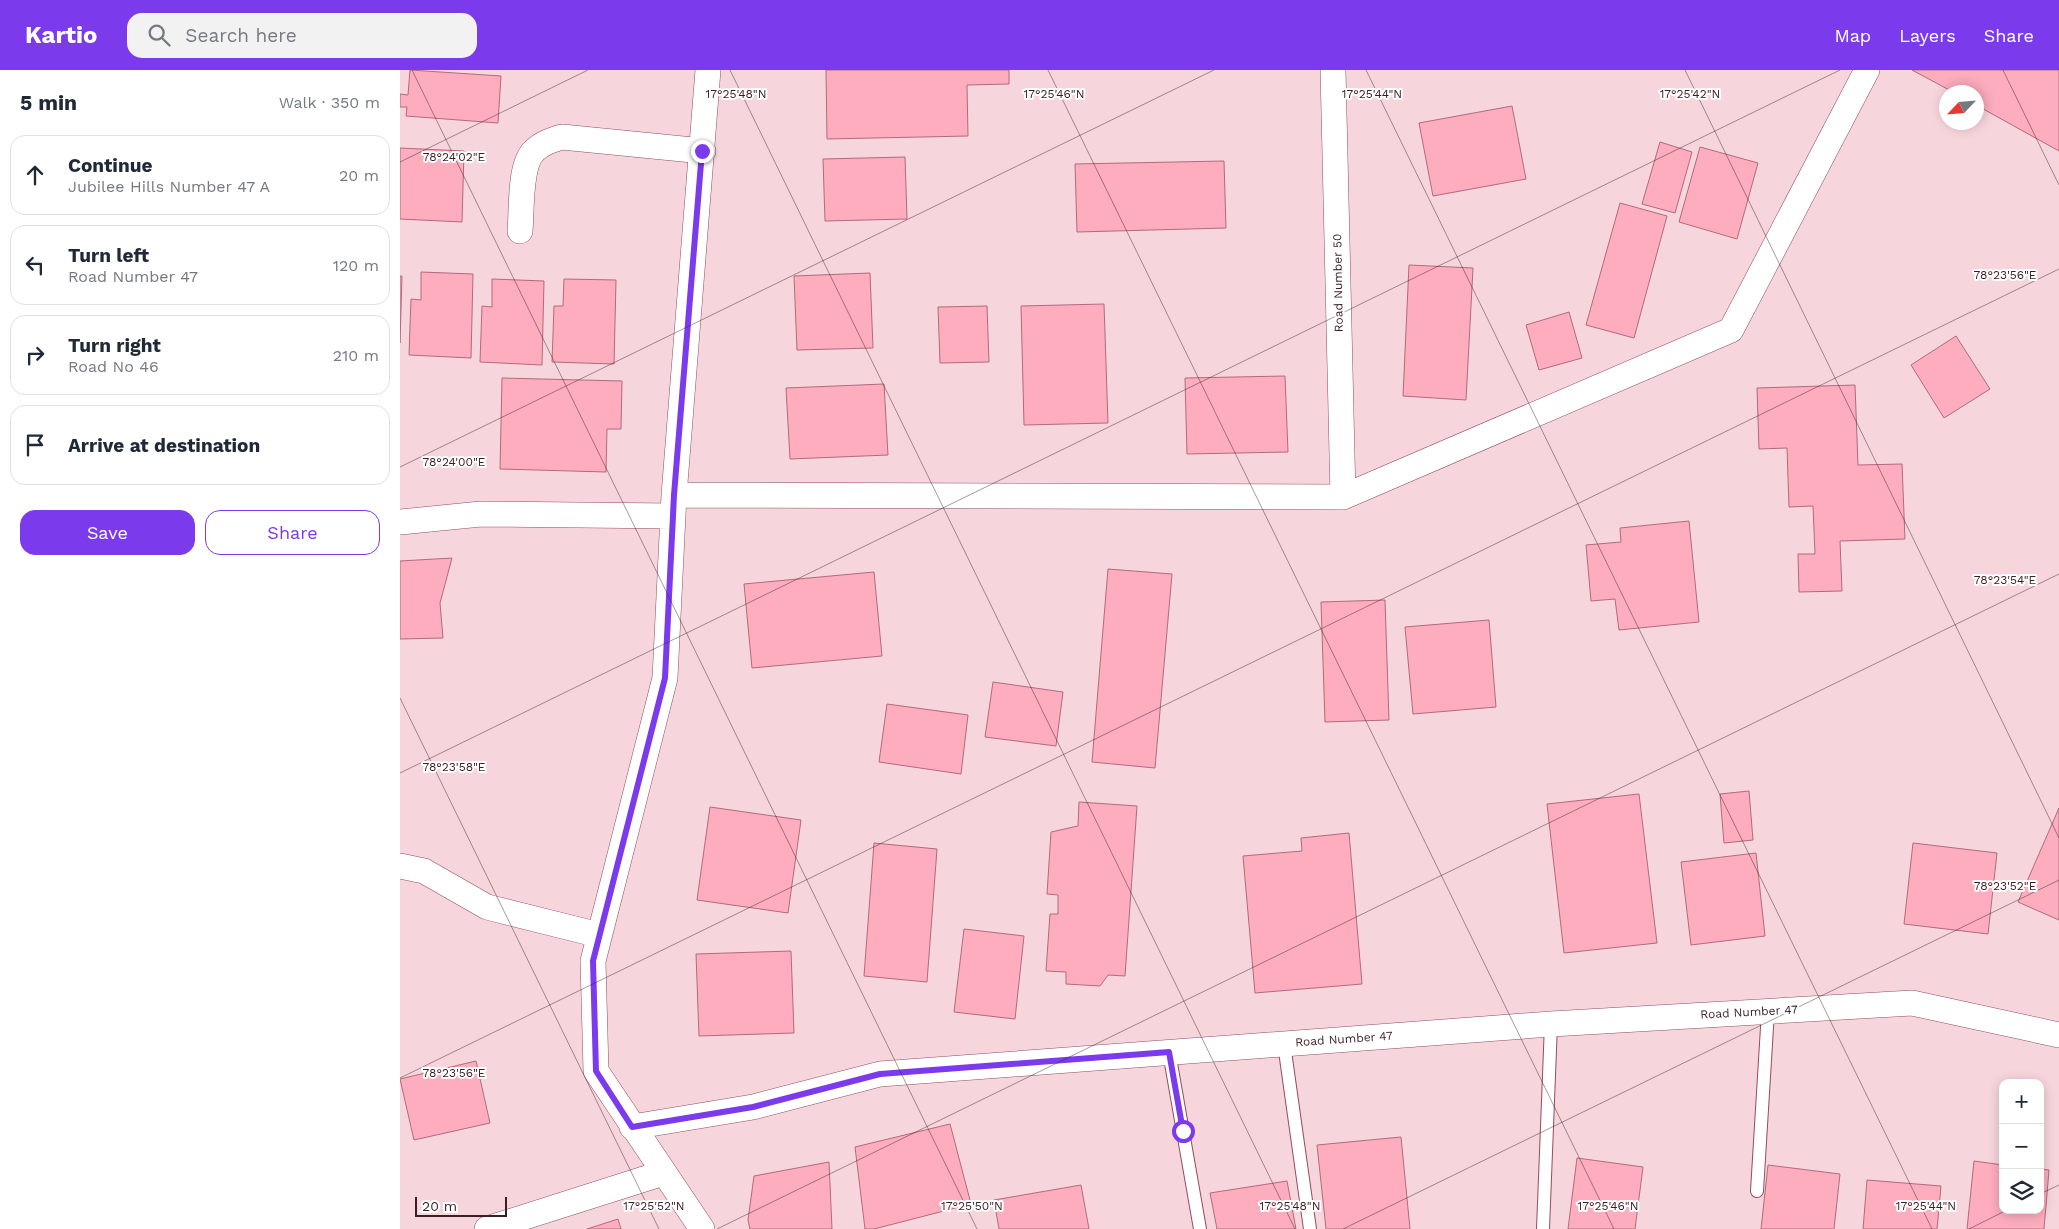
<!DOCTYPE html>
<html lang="en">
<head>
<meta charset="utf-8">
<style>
  :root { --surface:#fff; --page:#f2f2f3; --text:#1f2937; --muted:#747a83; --line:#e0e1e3; --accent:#7c3aed }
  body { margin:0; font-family:"Work Sans",sans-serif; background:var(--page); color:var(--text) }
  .controls { position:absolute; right:15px; bottom:15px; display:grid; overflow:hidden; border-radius:10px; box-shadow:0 2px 12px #0003 }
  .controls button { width:45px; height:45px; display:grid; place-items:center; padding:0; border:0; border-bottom:1px solid var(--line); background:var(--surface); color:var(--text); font:25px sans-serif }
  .compass { position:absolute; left:1539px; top:15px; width:45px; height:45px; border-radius:50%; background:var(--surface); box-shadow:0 2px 12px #0003; rotate:244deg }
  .scale { position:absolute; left:15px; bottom:12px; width:92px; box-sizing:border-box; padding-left:5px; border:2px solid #3b1d24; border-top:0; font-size:14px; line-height:18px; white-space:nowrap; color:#3b1d24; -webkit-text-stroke:4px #fff; paint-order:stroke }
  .stop { position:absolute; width:15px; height:15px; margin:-11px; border:4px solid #7c3aed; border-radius:50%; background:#fff }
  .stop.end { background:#7c3aed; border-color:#fff; box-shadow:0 1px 5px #0008 }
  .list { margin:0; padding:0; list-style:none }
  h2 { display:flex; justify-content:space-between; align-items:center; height:65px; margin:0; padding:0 20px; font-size:21px }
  h2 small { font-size:16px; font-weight:400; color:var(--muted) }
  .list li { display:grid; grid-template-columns:32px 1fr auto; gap:15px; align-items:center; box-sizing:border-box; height:80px; margin:0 10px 10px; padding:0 10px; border:1px solid var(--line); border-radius:15px }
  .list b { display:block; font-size:19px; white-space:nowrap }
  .list p { margin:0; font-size:16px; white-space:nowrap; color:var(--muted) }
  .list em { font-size:16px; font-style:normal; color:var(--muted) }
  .actions { display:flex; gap:10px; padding:15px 20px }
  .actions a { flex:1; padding:11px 0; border:1px solid var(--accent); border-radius:15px; text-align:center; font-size:18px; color:var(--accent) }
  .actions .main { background:var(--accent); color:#fff }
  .icon { flex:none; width:28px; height:28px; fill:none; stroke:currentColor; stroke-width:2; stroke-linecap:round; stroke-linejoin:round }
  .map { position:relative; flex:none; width:1659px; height:1159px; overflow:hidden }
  header { display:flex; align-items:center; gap:30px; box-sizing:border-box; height:70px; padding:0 25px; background:var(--accent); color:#fff }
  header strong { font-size:24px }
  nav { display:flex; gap:28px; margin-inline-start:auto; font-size:18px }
  .search { width:350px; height:45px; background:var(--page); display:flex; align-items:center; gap:12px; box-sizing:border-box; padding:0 18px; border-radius:15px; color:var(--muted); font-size:19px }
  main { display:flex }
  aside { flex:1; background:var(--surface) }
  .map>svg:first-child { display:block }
  .building { fill:#fdadbe; stroke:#b36a7b }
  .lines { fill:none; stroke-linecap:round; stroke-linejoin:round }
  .service-casing { stroke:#934d5e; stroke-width:14 }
  .minor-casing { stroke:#934d5e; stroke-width:26 }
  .service { stroke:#fff; stroke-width:12 }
  .minor { stroke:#fff; stroke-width:25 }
  .route { stroke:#7c3aed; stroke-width:6 }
  .ticks { fill:none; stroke:#3b1d24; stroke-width:1; stroke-opacity:0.45 }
  .labels { text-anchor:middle; stroke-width:4; stroke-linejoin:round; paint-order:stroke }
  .street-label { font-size:12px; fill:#3b1d24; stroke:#fff }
  .ticks-label { font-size:12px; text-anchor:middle; fill:#3b1d24; stroke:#fff; stroke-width:4; stroke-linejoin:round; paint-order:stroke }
</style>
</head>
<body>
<header>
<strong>Kartio</strong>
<div class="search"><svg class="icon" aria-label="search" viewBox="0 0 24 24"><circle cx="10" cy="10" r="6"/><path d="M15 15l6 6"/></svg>Search here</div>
<nav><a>Map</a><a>Layers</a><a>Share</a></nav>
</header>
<main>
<aside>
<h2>5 min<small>Walk · 350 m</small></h2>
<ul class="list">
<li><svg class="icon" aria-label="ahead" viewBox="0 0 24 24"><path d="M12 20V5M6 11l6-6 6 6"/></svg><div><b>Continue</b><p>Jubilee Hills Number 47 A</p></div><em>20 m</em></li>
<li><svg class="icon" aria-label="left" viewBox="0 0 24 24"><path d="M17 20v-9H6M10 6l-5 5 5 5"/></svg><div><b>Turn left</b><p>Road Number 47</p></div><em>120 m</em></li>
<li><svg class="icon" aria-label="right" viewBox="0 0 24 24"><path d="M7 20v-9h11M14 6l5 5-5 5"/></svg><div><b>Turn right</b><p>Road No 46</p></div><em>210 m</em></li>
<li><svg class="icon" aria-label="arrive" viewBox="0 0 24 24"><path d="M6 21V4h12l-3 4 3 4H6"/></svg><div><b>Arrive at destination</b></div></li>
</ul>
<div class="actions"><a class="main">Save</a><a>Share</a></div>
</aside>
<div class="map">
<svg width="1659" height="1159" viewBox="0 0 1659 1159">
  <rect width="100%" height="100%" fill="#f7d5dc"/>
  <!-- building -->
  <path class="building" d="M10,0L101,6L98,53L6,46L7,37H0V24L8,25Z
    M426,0H609V14L567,15L568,66L427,69Z
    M1512,0H1659V81L1576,35V22H1553Z
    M1112,36L1126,109L1033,126L1019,53Z
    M1260,72L1292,82L1275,143L1242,134Z
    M1300,77L1358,93L1337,169L1279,152Z
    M0,78L64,81L62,152L0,149Z
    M505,87L507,149L425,151L423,89Z
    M824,91L826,158L677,162L675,94Z
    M1220,133L1267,146L1234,268L1186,255Z
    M1009,195L1073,198L1066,330L1003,326Z
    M21,202L73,204L71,288L9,285L11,229L21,230Z
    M470,203L473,278L397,280L394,206Z
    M0,206H2L0,273Z
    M92,209L144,211L142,295L80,292L82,236L92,237Z
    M164,209L216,210L214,294L152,292L154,236H163Z
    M704,234L708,353L624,355L621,236Z
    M587,236L589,292L540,293L538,237Z
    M1169,242L1182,288L1139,300L1126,255Z
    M1556,266L1590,319L1544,348L1511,295Z
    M885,306L888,382L787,384L785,308Z
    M102,308L222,311L221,359H207L206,402L100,399Z
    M484,314L488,385L390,389L386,318Z
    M1455,315L1458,395L1502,394L1505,469L1440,471L1442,521L1399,522L1398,484H1415L1413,436L1389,437L1387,378L1359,379L1357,318Z
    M1289,451L1299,552L1219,560L1215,529L1191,531L1186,475L1221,472L1220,458Z
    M52,488L40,533L43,568L0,569V491Z
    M708,499L772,504L755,698L692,692Z
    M474,502L482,586L352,598L344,514Z
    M985,530L989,650L925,652L921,532Z
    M1089,550L1096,637L1013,644L1005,557Z
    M593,612L663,622L656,676L585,667Z
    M487,634L568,645L561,704L479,692Z
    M1349,721L1353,770L1324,773L1320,724Z
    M1239,724L1257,873L1164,883L1147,734Z
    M679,732L737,736L725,906L708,905L700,916L666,914V902L646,901L650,844H658V825L647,824L651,762L678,756Z
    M310,737L401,750L388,843L297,830Z
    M1659,738V850L1618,832Z
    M949,763L962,914L855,923L843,786L902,781L901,768Z
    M474,773L537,779L527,912L464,906Z
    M1513,773L1597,783L1588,864L1504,854Z
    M1356,783L1365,866L1291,875L1281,792Z
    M564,859L624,866L615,949L554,942Z
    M391,881L394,963L299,966L296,884Z
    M76,991L90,1053L14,1070L0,1009Z
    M550,1054L571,1134L474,1159H465L455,1077Z
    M1001,1067L1010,1159H926L917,1075Z
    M1177,1088L1243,1097L1235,1159H1168Z
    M1574,1091L1603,1095V1140H1640V1099L1649,1100L1644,1159H1567Z
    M429,1092L432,1159H350L348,1150L354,1106Z
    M1368,1095L1440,1104L1434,1159H1361Z
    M1467,1110L1541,1116L1537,1159H1463Z
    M887,1111L896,1159H817L810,1123Z
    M681,1115L689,1159H599L594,1130Z
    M218,1149L221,1159H187Z"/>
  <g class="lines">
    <!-- service casing -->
    <g class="service-casing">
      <path id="service" d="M884,974L910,1159
        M769,982L800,1159
        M1357,1121L1368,941
        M1143,1159L1151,954"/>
    </g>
    <!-- minor casing -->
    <g class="minor-casing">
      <path id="minor" d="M933,0L943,427
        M120,161C122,141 119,95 134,81C142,73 152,70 162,67L303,81
        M274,425L943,427L1331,260L1467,0
        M0,452L81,444L273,446
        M0,796L24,801L87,837L199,865
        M232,1057L353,1037L480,1004L1151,954L1512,933L1659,965
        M87,1159L263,1103
        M302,1159L196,1001L193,891L265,608L274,425L308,0"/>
    </g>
    <!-- service -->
    <use href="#service" class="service"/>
    <!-- minor -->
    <use href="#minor" class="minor"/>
  </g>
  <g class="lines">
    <!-- route -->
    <path class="route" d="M302,81L274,425L265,608L193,891L196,1001L232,1057L353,1037L480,1004L769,982L783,1061"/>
  </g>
  <!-- ticks -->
  <path class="ticks" d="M12,0L577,1159M330,0L895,1159M648,0L1214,1159M966,0L1532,1159M1285,0L1659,768M1603,0L1659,115M0,92L188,0M0,397L814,0M0,628L259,1159M0,703L1440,0M0,1008L1659,199M1640,1124L1659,1115M317,1159L1659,504M943,1159L1659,810M1569,1159L1607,1140"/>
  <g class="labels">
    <!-- street labels -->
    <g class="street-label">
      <text transform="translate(938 213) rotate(-91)" y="4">Road Number 50</text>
      <text transform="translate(1349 942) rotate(-3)" y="4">Road Number 47</text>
      <text transform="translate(944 969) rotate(-4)" y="4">Road Number 47</text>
    </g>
  </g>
  <g class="ticks-label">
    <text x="336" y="28">17°25'48"N</text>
    <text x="972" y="28">17°25'44"N</text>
    <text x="1290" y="28">17°25'42"N</text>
    <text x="654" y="28">17°25'46"N</text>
    <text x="54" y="91">78°24'02"E</text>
    <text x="1605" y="209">78°23'56"E</text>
    <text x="54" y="396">78°24'00"E</text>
    <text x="1605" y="514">78°23'54"E</text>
    <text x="54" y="701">78°23'58"E</text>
    <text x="1605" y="820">78°23'52"E</text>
    <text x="54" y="1007">78°23'56"E</text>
    <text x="254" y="1140">17°25'52"N</text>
    <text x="572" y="1140">17°25'50"N</text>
    <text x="890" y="1140">17°25'48"N</text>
    <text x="1208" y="1140">17°25'46"N</text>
    <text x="1526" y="1140">17°25'44"N</text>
  </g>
</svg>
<div class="controls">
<button>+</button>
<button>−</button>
<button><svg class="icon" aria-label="layers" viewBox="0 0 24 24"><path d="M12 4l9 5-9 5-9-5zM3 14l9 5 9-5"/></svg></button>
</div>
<svg class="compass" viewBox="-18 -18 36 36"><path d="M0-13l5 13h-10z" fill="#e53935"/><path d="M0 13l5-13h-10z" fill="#747a83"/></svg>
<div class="scale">20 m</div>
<div class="stop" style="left:783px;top:1061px"></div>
<div class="stop end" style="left:302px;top:81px"></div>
</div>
</main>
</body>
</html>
